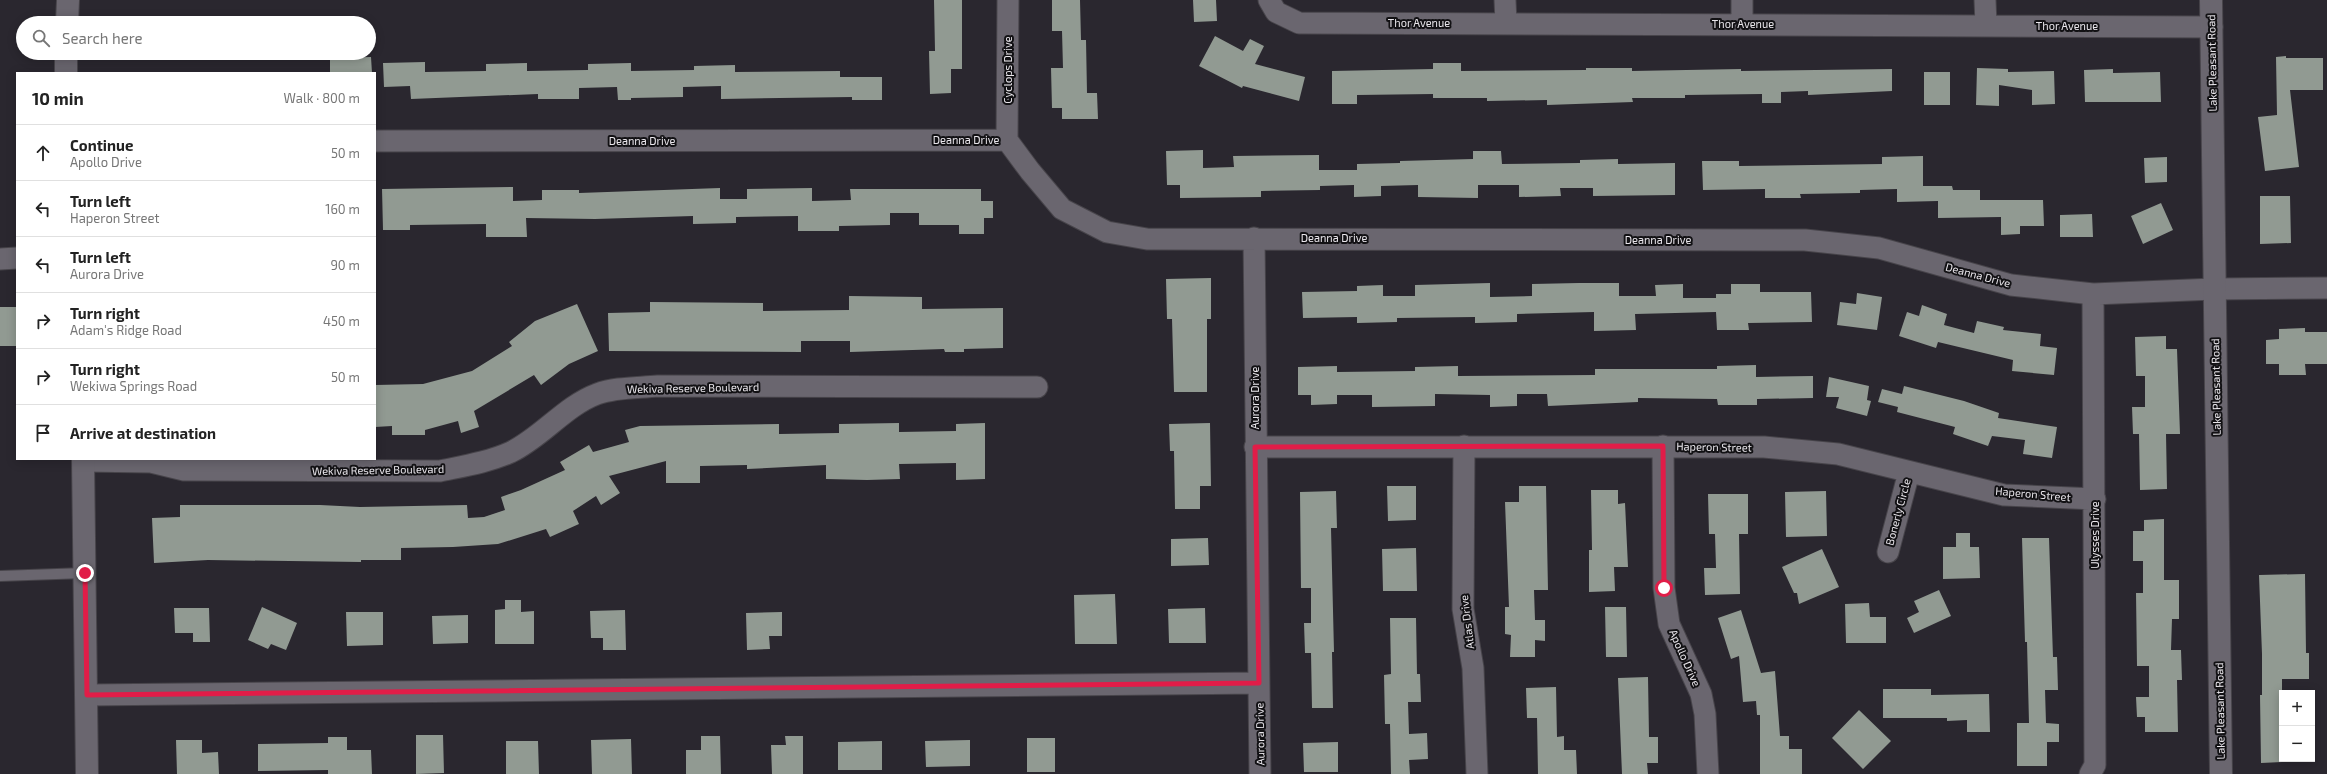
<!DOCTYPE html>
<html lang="en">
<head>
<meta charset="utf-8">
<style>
  :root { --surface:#fff; --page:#f6f6f6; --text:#222; --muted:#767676; --line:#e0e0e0 }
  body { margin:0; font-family:"Exo 2",sans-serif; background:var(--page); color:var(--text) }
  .controls { position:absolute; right:12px; bottom:12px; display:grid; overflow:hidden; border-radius:0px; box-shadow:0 2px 10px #0003 }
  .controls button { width:36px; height:36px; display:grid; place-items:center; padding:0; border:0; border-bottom:1px solid var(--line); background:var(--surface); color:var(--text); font:20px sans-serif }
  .stop { position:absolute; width:12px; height:12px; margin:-9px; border:3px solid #e11d48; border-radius:50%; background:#fff }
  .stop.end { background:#e11d48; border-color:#fff; box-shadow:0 1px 4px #0008 }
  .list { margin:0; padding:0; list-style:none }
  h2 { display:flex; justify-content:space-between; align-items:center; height:52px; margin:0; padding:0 16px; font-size:17px }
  h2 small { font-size:13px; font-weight:400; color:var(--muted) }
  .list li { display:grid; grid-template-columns:26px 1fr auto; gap:12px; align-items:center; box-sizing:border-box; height:56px; padding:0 16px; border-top:1px solid var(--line) }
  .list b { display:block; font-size:15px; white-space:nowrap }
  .list p { margin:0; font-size:13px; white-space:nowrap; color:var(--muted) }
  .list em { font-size:13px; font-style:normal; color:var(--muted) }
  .icon { flex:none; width:22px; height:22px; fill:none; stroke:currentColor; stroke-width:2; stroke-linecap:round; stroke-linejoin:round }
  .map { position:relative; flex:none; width:2327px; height:774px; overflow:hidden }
  .search { position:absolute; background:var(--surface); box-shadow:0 2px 10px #0003; left:16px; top:16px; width:360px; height:44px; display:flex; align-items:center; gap:10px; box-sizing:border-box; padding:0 14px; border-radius:22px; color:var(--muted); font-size:15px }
  .panel { position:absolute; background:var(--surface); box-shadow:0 2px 10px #0003; left:16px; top:72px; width:360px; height:388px; border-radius:0px }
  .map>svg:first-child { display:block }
  .building { fill:#919a92 }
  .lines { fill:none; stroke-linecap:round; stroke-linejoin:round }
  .lane-casing { stroke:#47444a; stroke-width:12 }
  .street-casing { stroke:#47444a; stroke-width:23 }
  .secondary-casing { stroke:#47444a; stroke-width:24 }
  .lane { stroke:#6a666f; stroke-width:10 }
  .street { stroke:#6a666f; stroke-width:21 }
  .secondary { stroke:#6a666f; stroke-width:22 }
  .route { stroke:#e11d48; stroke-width:5 }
  .labels { text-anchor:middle; stroke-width:4; stroke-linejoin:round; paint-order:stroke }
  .street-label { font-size:11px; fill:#eae7ec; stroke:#121114 }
</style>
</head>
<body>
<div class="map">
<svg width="2327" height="774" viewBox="0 0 2327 774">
  <rect width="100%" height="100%" fill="#2a272f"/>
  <!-- building -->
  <path class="building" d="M934,0H962V69H951V93L930,94L929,51H935Z
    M1052,0H1080L1081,40H1086L1087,93H1097L1098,119H1062V108H1052L1051,68H1063L1062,31H1052Z
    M1193,0H1216L1217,21L1194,22Z
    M1215,36L1243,51L1250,39L1264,46L1255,64L1305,77L1299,101L1243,86L1242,88L1199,66Z
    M2286,56V58H2323V90H2290L2299,167L2265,171L2258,117L2277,115L2276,57Z
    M371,57L372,73H330V58Z
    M425,62V72L486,71V64L527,63V71L588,70V64L631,63V71L694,70V66L735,65V72L840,71V77H882V100H852V97L721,99V86L683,87V97L631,98V100H618L617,87L579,88V99H538V94L411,99L410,86L384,87L383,63Z
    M1433,63H1461V71L1586,70V68H1632V71L1741,69V71L1892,69V91L1808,95V91L1781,92V103H1762V94L1685,95V98H1632L1633,102L1547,105V100L1487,101V98H1433V94L1357,95V104H1332V71L1433,69Z
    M1977,68L2008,69V72L2054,71L2055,104L2032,105V90L1999,85V106L1976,105Z
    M2113,69V73L2160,72L2161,102H2085L2084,70Z
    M1924,72H1950V105H1924Z
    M1203,150V168L1234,167L1233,156L1319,155V170H1357V164L1400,163V161L1473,159V151H1501L1502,164L1580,163V160L1618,159V164L1675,163V195L1593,196V188H1560L1561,196L1519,197V185H1478V198L1418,197V185L1381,186V196L1354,197V185L1320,186V190L1261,191V197L1180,198V185H1167L1166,151Z
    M1923,156V186H1952L1953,190H1980V200H2043L2044,226H2020V234L2001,235V217L1938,218V201L1897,202V189L1860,190V193L1800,194L1801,198H1765V189L1703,190L1702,161H1739V166L1882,164V157Z
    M2167,157V182L2145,183L2144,158Z
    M513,187V201L542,200V190H579V193L720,188V199H747V189L812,188V201L851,200L850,189H981V201H993V218H984V234H959V225H919V213H890V225L839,226V231H798V216L736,217V223L693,224V216L595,219L526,218L527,237H486V224L410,225V230H383L382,189Z
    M2260,196H2290L2291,243L2260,244Z
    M2161,203L2173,230L2143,244L2131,216Z
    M2092,214L2093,237H2060V215Z
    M1211,278V319H1207V392H1174L1172,319H1167L1166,279Z
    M1490,283V297L1532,296V284L1579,283H1619V296H1656L1655,285L1683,284V298H1716V294H1731V284H1760V292H1811L1812,322L1748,323L1749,330H1717L1716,312L1635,314L1636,330L1594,331V312L1517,314V322L1475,323V317L1397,318V322L1357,323V317L1303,318L1302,292L1357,291V286L1383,285V296H1415V285Z
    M1857,293L1882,297L1877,330L1837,325L1840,302L1856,304Z
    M849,296L922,297V309L1003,308V348L964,349V352H945L944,349L850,352V341H801V352L609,351L608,313L650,312V302L763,303V311L849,310Z
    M577,304L598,351L569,364L541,385L534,375L474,411L479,427L461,433L458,421L425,430V435H392V426L375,427V385L423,384L472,371L512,346L509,342L535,321Z
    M1922,305L1947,314L1944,325L1974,333L1977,321L2004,327L2003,330L2041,334L2040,346L2057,348L2054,375L2012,371L2013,360L1938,342L1936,348L1899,336L1907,312L1919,316Z
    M0,307H16V346H0Z
    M2305,328V332H2327V364H2305L2306,375H2279V364H2266V340L2279,339V329Z
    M2166,336V349H2177L2180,434H2166L2167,489L2140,490L2139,434H2133L2132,407H2145V376H2136L2135,337Z
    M1756,365V377L1813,376V398L1757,399V405H1718L1717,399L1638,398V402L1548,406L1547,394H1517V406L1490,407V395L1435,394V406L1372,407V395H1337V404L1311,405V395H1298V367L1337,366V372L1415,371V367L1458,366V376L1595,375V369H1717V366Z
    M1829,377L1869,386L1867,400L1871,401L1867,416L1836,408L1839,397H1826Z
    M1904,386L1964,401L1999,413L1998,418L2057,427L2052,458L2023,454L2025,440L1992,436L1988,446L1953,434L1955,427L1897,412L1898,407L1878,402L1882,389L1902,394Z
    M899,423V432L956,431V424L985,423V479L956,480V463L899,464L900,479L867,480L826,479V465L747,469V465L700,466V483H666V461L609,476L620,493L601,505L596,496L573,511L579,524L550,537L546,529L498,544L453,547L401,548V560H361V562L208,560L154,563L152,518L180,517V505H320L360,507L467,505L468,518L484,517L505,510L501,497L521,490L565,470L560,462L589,445L593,452L629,442L625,430L640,426L779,424V434L839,433V424Z
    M1210,423L1211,486H1200V509H1175L1174,451H1170L1169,424Z
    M1387,486H1416V520L1388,521Z
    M1519,486H1546L1548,590H1534L1535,620H1545V641L1535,640V657H1510L1511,635L1505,634V607H1509L1505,502H1519Z
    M1591,490H1618V504L1625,503L1628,567H1614L1615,591L1589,592V550H1592Z
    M1336,491L1337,528H1331L1334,652H1332L1333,708H1312L1311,653H1305L1304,623H1311V588H1301L1300,492Z
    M1826,491L1827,536L1786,537L1785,492Z
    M1708,494H1748V534H1739L1740,594L1705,595L1704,568H1716L1715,534H1709Z
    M2164,519V580H2179V619H2172L2171,650H2181L2182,680H2177L2178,732H2145V717H2137L2136,697H2149V666H2137L2136,593H2143V561H2133V531H2144V520Z
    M1956,533H1970V547H1979L1980,578L1943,579V547H1956Z
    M1208,538L1209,565L1171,566V539Z
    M2022,538H2049L2053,657H2057L2058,690H2045L2046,723L2059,724V742H2047V766H2017V723H2029L2027,642H2025Z
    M1416,548L1417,591H1383L1382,549Z
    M1822,549L1839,587L1799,604L1797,593H1794L1782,567Z
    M2305,574L2306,653H2309V679H2282V762L2261,763L2260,695H2262V654L2259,575Z
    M1939,590L1951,616L1914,633L1907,618L1919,612L1914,601Z
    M1115,594L1117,644H1075L1074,595Z
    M505,600H521V612L534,611V644H495V610L505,609Z
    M1869,603L1870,617H1886V643H1846L1845,604Z
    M262,607L297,623L286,650L271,644L268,649L248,640Z
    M1605,607H1626L1627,657H1606Z
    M174,608H209L210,642H193V633H175Z
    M1205,608L1206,643H1169L1168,609Z
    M625,610L626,650H603V638H591L590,611Z
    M1741,610L1761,673L1775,671L1780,736H1789V749H1802V774H1760V715H1757L1756,701L1743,702L1739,656L1731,659L1718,618Z
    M346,612H383V645L347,646Z
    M782,612V636H769L770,649L747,650L746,613Z
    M468,615V643L433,644L432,616Z
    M1390,618H1416L1417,674H1420L1421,702H1408L1409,734L1427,733L1428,759L1409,760L1410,774H1391L1390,724H1385L1384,675L1391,674Z
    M1648,677L1649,737H1658V763H1647L1648,774H1622L1618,678Z
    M1556,687L1557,737L1564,736V750H1576L1577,774H1538L1537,718H1527L1526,688Z
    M1883,689H1931V695L1989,694L1990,732H1967V720L1947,721V718H1883Z
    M1859,710L1891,741L1863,769L1832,738Z
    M416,735H443L444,773L416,774Z
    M701,736H720L721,774H686V750H701Z
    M785,736H803V774H772L771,745H786Z
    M328,737H347V750H371L372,774H328V770L258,771V744L328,743Z
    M1027,738H1055V772H1027Z
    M631,739L632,774H592L591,740Z
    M176,740H202V753L218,752L219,774H177Z
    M970,740V766L926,767L925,741Z
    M506,741H538L539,774H506Z
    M882,741V770H838V742Z
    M1338,742V772H1304L1303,743Z"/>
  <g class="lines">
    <!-- lane casing -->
    <g class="lane-casing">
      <path id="lane" d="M0,576L85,573"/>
    </g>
    <!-- street casing -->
    <g class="street-casing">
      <path id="street" d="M1269,0L1276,12L1299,23L2212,27
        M1505,0L1506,23
        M1742,0V24
        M1985,0L1986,25
        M1007,140L1030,171L1062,209L1107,232L1147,239L1805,240L1879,248L2011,285L2093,294L2214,289L2327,288
        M1007,140L1008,0
        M375,141L1007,140
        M1254,238L1260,774
        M0,259L17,258
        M1464,446L1463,609L1473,668L1477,774
        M1663,446L1664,588L1669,624L1701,694L1705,714L1708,774
        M1255,447H1764L1838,454L2004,495L2095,499
        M83,461L151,462L184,470L440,471C464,466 489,462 511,452C542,437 565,406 597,394C616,387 638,388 658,386L1037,387
        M1888,552L1909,472
        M87,695L1259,683
        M2090,774L2095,765L2093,294"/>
    </g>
    <!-- secondary casing -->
    <g class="secondary-casing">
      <path id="secondary" d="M2211,0L2221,774
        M67,23L68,0
        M66,53V73
        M83,459L87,774"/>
    </g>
    <!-- lane -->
    <use href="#lane" class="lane"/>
    <!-- street -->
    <use href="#street" class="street"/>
    <!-- secondary -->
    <use href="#secondary" class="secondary"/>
  </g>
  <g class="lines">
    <!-- route -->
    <path class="route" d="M85,573L87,695L1259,683L1255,447L1663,446L1664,588"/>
  </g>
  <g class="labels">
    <!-- street labels -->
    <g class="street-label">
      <text x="1419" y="27">Thor Avenue</text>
      <text x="1743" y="28">Thor Avenue</text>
      <text x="2067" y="30">Thor Avenue</text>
      <text transform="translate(2212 63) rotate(-91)" y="4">Lake Pleasant Road</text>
      <text transform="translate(1008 70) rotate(-90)" y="4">Cyclops Drive</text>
      <text x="966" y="144">Deanna Drive</text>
      <text x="642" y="145">Deanna Drive</text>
      <text x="1334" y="242">Deanna Drive</text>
      <text x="1658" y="244">Deanna Drive</text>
      <text transform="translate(1978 275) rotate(15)" y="4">Deanna Drive</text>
      <text transform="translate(2216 387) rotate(-91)" y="4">Lake Pleasant Road</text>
      <text transform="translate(693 388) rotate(-1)" y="4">Wekiva Reserve Boulevard</text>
      <text transform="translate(1255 398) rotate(-90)" y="4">Aurora Drive</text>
      <text transform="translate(1714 447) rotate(1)" y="4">Haperon Street</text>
      <text transform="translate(378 470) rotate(-1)" y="4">Wekiva Reserve Boulevard</text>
      <text transform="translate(2033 494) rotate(5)" y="4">Haperon Street</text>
      <text transform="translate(1898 512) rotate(-75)" y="4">Bonerly Circle</text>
      <text transform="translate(2095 535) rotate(-90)" y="4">Ulysses Drive</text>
      <text transform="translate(1467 622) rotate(-97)" y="4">Atlas Drive</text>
      <text transform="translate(1685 658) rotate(66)" y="4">Apollo Drive</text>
      <text transform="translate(2220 711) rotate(-91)" y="4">Lake Pleasant Road</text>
      <text transform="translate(1260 734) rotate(-91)" y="4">Aurora Drive</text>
    </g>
  </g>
</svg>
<div class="controls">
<button>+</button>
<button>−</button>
</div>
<div class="stop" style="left:1664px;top:588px"></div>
<div class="stop end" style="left:85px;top:573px"></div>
<div class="search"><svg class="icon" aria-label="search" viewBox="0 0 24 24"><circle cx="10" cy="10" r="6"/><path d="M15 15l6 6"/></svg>Search here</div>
<section class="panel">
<h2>10 min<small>Walk · 800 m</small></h2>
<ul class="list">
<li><svg class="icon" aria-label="ahead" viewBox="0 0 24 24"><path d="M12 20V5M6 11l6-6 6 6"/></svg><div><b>Continue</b><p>Apollo Drive</p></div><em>50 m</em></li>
<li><svg class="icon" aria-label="left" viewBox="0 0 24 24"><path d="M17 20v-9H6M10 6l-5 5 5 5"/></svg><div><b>Turn left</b><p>Haperon Street</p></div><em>160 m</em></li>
<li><svg class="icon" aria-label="left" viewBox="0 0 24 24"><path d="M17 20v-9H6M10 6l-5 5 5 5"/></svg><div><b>Turn left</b><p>Aurora Drive</p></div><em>90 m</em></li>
<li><svg class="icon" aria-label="right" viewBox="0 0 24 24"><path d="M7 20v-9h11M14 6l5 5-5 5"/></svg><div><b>Turn right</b><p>Adam's Ridge Road</p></div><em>450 m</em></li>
<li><svg class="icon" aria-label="right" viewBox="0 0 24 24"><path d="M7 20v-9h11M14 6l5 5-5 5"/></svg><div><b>Turn right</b><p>Wekiwa Springs Road</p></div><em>50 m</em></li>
<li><svg class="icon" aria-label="arrive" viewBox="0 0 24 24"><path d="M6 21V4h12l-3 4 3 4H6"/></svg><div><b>Arrive at destination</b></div></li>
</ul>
</section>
</div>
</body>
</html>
